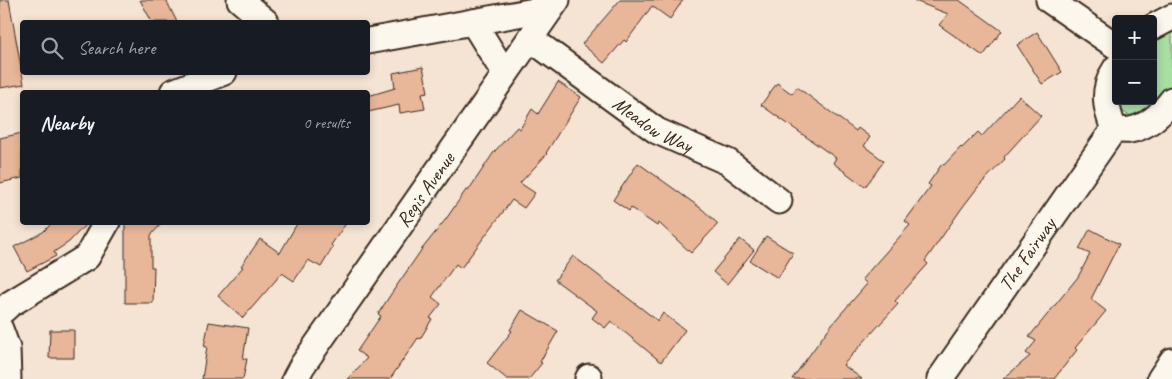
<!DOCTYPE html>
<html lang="en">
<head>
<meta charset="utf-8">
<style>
  :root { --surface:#171b24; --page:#20242c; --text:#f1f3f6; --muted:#9ea1a6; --line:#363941 }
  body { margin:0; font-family:Caveat,sans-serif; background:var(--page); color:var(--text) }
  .controls { position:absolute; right:15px; top:15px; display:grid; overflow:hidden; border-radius:5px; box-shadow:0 2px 8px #0003 }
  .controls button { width:45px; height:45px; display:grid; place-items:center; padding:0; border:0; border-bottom:1px solid var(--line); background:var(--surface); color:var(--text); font:25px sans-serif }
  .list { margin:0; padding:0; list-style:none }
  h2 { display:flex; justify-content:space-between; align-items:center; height:65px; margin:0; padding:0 20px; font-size:21px }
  h2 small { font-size:16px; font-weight:400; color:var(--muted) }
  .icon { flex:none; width:28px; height:28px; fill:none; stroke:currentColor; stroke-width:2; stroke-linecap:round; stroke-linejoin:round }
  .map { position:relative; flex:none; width:1172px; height:379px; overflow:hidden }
  .search { position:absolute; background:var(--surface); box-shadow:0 2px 8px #0003; left:20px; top:20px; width:350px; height:55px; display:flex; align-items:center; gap:12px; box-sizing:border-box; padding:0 18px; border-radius:5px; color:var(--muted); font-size:19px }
  .panel { position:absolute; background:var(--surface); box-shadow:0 2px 8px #0003; left:20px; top:90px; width:350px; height:135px; border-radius:5px }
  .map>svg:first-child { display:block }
  .green { fill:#a7dea2; stroke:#718460 }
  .building { fill:#e8b699; stroke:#3b2a1e }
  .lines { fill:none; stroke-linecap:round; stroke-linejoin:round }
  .minor-casing { stroke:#3b2a1e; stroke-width:29 }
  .minor { stroke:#fbf7ec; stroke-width:25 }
  .labels { text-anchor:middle; stroke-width:5; stroke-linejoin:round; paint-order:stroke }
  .street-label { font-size:20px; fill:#3b2a1e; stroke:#fbf7ec }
</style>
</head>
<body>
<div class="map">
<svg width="1172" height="379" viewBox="0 0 1172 379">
  <rect width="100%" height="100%" fill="#f5e4d3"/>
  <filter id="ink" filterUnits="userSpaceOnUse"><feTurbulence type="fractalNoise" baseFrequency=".02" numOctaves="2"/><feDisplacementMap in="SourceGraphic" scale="10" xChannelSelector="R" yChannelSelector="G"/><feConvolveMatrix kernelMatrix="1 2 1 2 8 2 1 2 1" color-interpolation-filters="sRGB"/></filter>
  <g filter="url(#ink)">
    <!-- green -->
    <path class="green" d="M1172,27V85C1162,100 1127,135 1118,101H1153V37Z"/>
    <!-- building -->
    <path class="building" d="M0,0H9L24,84L0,88Z
      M140,0H166L177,22H152Z
      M620,0H683L670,19L652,6L626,42L624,40L604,63L582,44Z
      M915,0H959L1002,31L983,56L939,25L948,14L915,1Z
      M1037,32L1062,72L1042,84L1017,45Z
      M423,67L428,92L422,93L425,109L400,113L399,105L368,112V96L395,88L393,73Z
      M558,82L581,97L546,153L547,154L520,183L535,193L524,208L512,200L461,268L456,264L432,297L441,304L430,318L432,319L420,339L418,338L390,379H348L367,358L357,351L381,316L378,314L391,294L422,249L446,219L466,190L468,191L494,152L517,127L520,129L532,109L538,114Z
      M777,83L792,94L797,87L856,131L858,128L870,137L864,146L884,161L865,187L833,163L836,158L761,105Z
      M1019,96L1041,116L1004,157L1005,159L978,187L962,208L925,261L928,264L895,301L898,304L843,365L862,379H792L832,324L867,284L862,279L910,225L905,221L931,186L928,184L942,164L944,165L961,147L962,148L978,132L982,136Z
      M22,133V178L0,183V138Z
      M638,163L702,209L718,224L691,253L659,223L657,226L631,208L629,211L613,200Z
      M53,222H88L69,242L54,252L56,256L27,271L14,247L43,232Z
      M163,222L151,235V267H154L153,303H125V223Z
      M298,222H347L331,245L333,247L321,267L308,260L294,281L282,273L243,318L218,296L243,267L241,266L260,239L280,253Z
      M1090,229L1119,244L1091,299L1106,311L1075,348L1077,350L1054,379H1003L1030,356L1026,353L1036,341L1029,337L1078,277L1090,254L1079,249Z
      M766,236L793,253L778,278L750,261Z
      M740,239L754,250L727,284L713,272Z
      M573,256L658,321L663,313L685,330L661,362L611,321L605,328L592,318L597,311L555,280Z
      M522,310L558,331L540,362L542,363L529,379H507L487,363L512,331L510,330Z
      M209,322L248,328L243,359H247L243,379H202L207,347L204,346Z
      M50,330H74V358H49Z"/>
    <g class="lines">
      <!-- minor casing -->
      <g class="minor-casing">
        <g id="minor">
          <path d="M240,0L266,22"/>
          <path d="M1049,0L1116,46"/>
          <path d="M473,22L505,74"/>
          <path d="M1153,27L1172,17"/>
          <path id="s1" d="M531,39L657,131L728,162L779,201"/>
          <path d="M368,41L551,8"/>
          <path d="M173,92L224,72"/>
          <path d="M1114,129C1119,130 1125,131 1130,130C1147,127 1162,113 1172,100"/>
          <path d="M1114,129C1105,107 1102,89 1116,68"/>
          <path d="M0,313L10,304L87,257L107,222"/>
          <path d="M0,329L7,348L8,379"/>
          <path id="s2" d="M295,379L302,366L557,0"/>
          <path d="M588,379L589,377"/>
          <path id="s3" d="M940,379L1114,129"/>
          <path d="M1160,379L1172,361"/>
        </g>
      </g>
      <!-- minor -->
      <use href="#minor" class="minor"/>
    </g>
  </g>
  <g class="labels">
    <!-- street labels -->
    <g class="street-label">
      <text dy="7" stroke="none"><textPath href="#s1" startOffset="149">Meadow Way</textPath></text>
      <text dy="7" stroke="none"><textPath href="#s2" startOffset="230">Regis Avenue</textPath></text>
      <text dy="7" stroke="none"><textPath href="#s3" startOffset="152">The Fairway</textPath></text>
    </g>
  </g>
</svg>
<div class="controls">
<button>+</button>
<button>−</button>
</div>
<div class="search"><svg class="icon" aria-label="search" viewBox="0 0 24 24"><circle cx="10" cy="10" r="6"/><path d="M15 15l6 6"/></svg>Search here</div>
<section class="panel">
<h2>Nearby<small>0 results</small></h2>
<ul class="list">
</ul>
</section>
</div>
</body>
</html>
